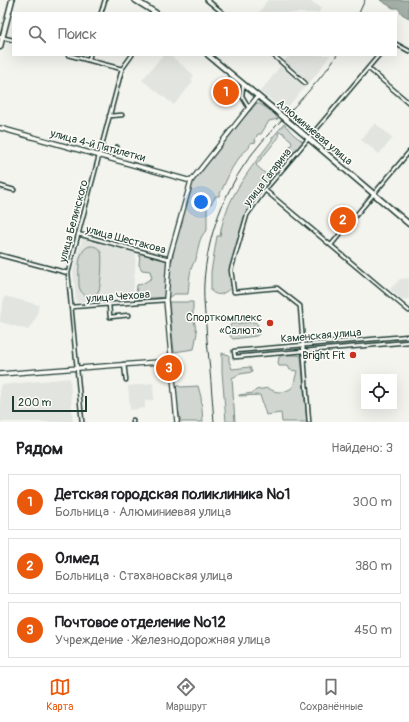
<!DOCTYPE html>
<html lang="ru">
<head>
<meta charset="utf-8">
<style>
  :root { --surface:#fff; --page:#f2f2f2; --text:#202124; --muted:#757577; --line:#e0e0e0; --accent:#ea580c }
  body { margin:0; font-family:Pangolin,sans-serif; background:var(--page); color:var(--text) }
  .controls { position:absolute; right:12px; bottom:12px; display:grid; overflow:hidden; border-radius:0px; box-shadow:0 4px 16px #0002 }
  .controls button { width:36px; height:36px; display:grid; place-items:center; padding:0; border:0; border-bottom:1px solid var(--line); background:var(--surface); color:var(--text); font:20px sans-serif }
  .scale { position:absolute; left:12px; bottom:10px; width:75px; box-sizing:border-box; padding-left:4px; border:2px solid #1f3d34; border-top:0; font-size:11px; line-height:14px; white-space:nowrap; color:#1f3d34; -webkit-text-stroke:3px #fdfcf7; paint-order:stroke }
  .you { position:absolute; left:201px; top:202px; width:14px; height:14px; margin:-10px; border:3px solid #fff; border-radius:50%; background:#1a73e8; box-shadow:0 0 0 6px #1a73e833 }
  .badge { display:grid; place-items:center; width:26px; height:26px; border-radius:50%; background:var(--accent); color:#fff; font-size:13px; font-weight:700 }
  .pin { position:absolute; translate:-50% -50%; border:2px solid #fff; box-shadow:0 1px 4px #0006 }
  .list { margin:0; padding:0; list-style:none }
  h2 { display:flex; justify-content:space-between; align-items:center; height:52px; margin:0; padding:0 16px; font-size:17px }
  h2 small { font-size:13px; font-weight:400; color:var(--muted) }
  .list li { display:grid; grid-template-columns:26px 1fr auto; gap:12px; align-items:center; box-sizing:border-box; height:56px; margin:0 8px 8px; padding:0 8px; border:1px solid var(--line); border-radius:0px }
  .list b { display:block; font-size:15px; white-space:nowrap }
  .list p { margin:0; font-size:13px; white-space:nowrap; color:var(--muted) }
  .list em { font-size:13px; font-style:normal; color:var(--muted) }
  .icon { flex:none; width:22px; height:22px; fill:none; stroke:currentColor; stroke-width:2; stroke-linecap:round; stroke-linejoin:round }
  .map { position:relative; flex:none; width:409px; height:422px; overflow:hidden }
  .search { position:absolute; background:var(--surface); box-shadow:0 4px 16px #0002; left:12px; right:12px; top:12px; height:44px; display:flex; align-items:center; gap:10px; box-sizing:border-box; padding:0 14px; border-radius:0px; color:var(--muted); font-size:15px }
  .sheet { height:244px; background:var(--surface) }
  nav { display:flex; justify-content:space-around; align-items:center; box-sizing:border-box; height:56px; border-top:1px solid var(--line); background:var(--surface); font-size:11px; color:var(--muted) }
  nav a { display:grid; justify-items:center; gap:2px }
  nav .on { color:var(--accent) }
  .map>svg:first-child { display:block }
  .built { fill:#e2e5df }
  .green { fill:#d1d6d1; stroke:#788a82 }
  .water { fill:#a3aea7; stroke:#6e8179 }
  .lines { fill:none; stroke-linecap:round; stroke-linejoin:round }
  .minor-casing { stroke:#1f3d34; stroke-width:5.5 }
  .tertiary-casing { stroke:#1f3d34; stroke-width:6 }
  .secondary-casing { stroke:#1f3d34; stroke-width:7 }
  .minor { stroke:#fdfcf7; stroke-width:2.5 }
  .tertiary { stroke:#fdfcf7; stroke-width:3.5 }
  .secondary { stroke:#fdfcf7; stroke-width:4 }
  .rail { stroke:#1f3d34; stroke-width:1 }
  .secondary-bridge-casing { stroke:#1f3d34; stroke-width:7; stroke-linecap:butt }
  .secondary-bridge { stroke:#fdfcf7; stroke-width:4 }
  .poi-dot { fill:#c8321e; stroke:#fdfcf7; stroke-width:1.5 }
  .labels { text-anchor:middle; stroke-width:3; stroke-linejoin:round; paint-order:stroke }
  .street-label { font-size:11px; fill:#1f3d34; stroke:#fdfcf7 }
  .poi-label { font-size:11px; fill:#1f3d34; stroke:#fdfcf7; text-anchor:end }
</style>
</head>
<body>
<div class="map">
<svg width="409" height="422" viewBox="0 0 409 422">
  <rect width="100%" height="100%" fill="#f4f4ef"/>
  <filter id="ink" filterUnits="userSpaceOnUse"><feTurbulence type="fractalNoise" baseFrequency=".025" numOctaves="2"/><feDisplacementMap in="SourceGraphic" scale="8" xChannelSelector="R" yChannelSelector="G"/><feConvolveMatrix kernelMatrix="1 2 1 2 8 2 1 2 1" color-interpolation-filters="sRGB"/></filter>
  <g filter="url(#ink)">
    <!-- built -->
    <path class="built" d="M267,0H308L322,8L318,13H259Z
      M163,55H170L194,75L191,80L193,82L174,105L142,80Z
      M289,55H330L317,74L285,110L260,92Z
      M375,123L393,138L379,154L361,140Z
      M82,239L136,253L133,298L76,302L73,272Z
      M409,278V299L402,300L390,289L400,279Z
      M5,296L39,305L36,318L28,330L0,322V316Z
      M70,378L73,422H0V385Z
      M153,383L154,399L153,400L145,401V408L130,410L128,386Z"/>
    <!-- green -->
    <path class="green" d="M257,103C264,106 274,112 278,119L269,121L261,134H258L255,139L256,142L250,143C250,148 248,150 244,151L232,168L219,196H216L211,204H207V230C199,236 198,249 196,259C195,264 195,260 193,264C189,273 189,285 188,294H175L169,297L136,299L137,285L142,284L152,278L150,271L142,270L139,265L140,253L172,261L174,248L193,181L239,123Z
      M284,124L293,134L303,142L292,155L287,149L292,144L291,140L284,135V133L279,132L278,134L279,137L256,165L269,177L286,159L288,160L255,200L245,215L231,264V288C224,293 219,298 211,291V272L217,236H220C225,199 250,169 272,140V138Z
      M90,246C95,246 98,247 101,252C103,257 101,285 99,290C94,301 81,297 79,286C79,274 76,250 90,246Z
      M169,302H193V316L197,333L194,349L174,352Z
      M255,322L258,325L259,334L256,336L233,339L230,336L229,328L231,324Z
      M222,353L229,355V361L232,369L250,367L252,372L240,374L232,378L235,422H226L222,371Z
      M283,355H297L301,356L307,422H282L281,413L266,415L260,395L239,396V395L253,393L256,390L268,388C277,394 285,393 293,387L297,371L290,370L288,366H279L278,363L279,357Z
      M176,385L181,387L198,386L201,397L203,422H181L178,409Z"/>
    <!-- water -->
    <path class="water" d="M380,0H409V18L402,14L398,8H393Z"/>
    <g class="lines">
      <!-- minor casing -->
      <g class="minor-casing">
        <path id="minor" d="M207,0L223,13
          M101,13L105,0
          M0,37L13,40
          M396,44L409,51
          M68,55L122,69
          M273,55L305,83
          M89,60L90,55
          M368,68L409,103
          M243,85L242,96L249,108
          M109,116L122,115
          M110,158L117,147
          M0,186L14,190
          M265,190L409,311
          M78,234L169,259
          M331,245L409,152
          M0,255L68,273
          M109,304L110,317L129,315
          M71,307L166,300
          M409,336L234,351L235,357L409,342
          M124,364L126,380
          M133,420V422
          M82,422L68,273L122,69L132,55
          M309,422L300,306L277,288L234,292L231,270L247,215L265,190L379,55"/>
      </g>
      <!-- tertiary casing -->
      <g class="tertiary-casing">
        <path id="tertiary" d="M0,128L191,181
          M0,374L172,361
          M177,422L166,300L169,259L191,181L258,96"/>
      </g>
      <!-- secondary casing -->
      <g class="secondary-casing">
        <path id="secondary" d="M135,0L156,13
          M0,47L12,0
          M208,55L270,106
          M301,132L409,224"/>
      </g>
      <!-- minor -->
      <use href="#minor" class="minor"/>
      <!-- tertiary -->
      <use href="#tertiary" class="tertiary"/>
      <!-- secondary -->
      <use href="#secondary" class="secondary"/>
      <!-- rail -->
      <path class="rail" d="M359,13L365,0
        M214,422C212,395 210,368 207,340C206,321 203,302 204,283C207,236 224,191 252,154C278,120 313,92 337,55"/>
      <!-- secondary-bridge casing -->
      <g class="secondary-bridge-casing">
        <path id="secondary-bridge" d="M270,106L301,132"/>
      </g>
      <!-- secondary-bridge -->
      <use href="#secondary-bridge" class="secondary-bridge"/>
    </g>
  </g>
  <!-- markers -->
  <g class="poi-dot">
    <circle cx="270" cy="323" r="4"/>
    <circle cx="353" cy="355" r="4"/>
  </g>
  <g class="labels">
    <!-- street labels -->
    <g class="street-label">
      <text transform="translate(315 132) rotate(40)" y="4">Алюминиевая улица</text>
      <text transform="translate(98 145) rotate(15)" y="4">улица 4-й Пятилетки</text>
      <text transform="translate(267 177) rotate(-52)" y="4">улица Гагарина</text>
      <text transform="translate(73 221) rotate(-75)" y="4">улица Белинского</text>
      <text transform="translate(126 239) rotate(15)" y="4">улица Шестакова</text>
      <text transform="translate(118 296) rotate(-4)" y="4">улица Чехова</text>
      <text transform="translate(321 335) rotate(-5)" y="4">Каменская улица</text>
    </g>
    <!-- poi labels -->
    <g class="poi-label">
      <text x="262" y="321">Спорткомплекс<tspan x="262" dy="13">«Салют»</tspan></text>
      <text x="345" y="359">Bright Fit</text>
    </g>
  </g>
</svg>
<div class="controls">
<button><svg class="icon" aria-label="locate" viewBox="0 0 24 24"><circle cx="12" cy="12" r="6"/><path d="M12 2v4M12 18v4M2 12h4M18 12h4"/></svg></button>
</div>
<div class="scale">200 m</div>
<div class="you"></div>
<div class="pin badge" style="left:226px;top:92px">1</div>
<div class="pin badge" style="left:343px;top:220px">2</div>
<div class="pin badge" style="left:169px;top:368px">3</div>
<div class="search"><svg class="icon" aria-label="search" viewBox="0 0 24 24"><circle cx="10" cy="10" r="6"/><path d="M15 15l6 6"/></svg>Поиск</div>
</div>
<section class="sheet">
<h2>Рядом<small>Найдено: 3</small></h2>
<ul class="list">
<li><span class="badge">1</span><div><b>Детская городская поликлиника №1</b><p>Больница · Алюминиевая улица</p></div><em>300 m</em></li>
<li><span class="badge">2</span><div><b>Олмед</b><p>Больница · Стахановская улица</p></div><em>380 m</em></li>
<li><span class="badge">3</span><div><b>Почтовое отделение №12</b><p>Учреждение · Железнодорожная улица</p></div><em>450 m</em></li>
</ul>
</section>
<nav>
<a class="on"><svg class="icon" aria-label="map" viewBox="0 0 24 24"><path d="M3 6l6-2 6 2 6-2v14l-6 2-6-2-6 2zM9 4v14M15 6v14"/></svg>Карта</a>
<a><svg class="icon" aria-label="directions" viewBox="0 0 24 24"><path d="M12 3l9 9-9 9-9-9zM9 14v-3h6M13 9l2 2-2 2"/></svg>Маршрут</a>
<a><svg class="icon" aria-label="saved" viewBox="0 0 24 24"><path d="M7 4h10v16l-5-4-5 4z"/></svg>Сохранённые</a>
</nav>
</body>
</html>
